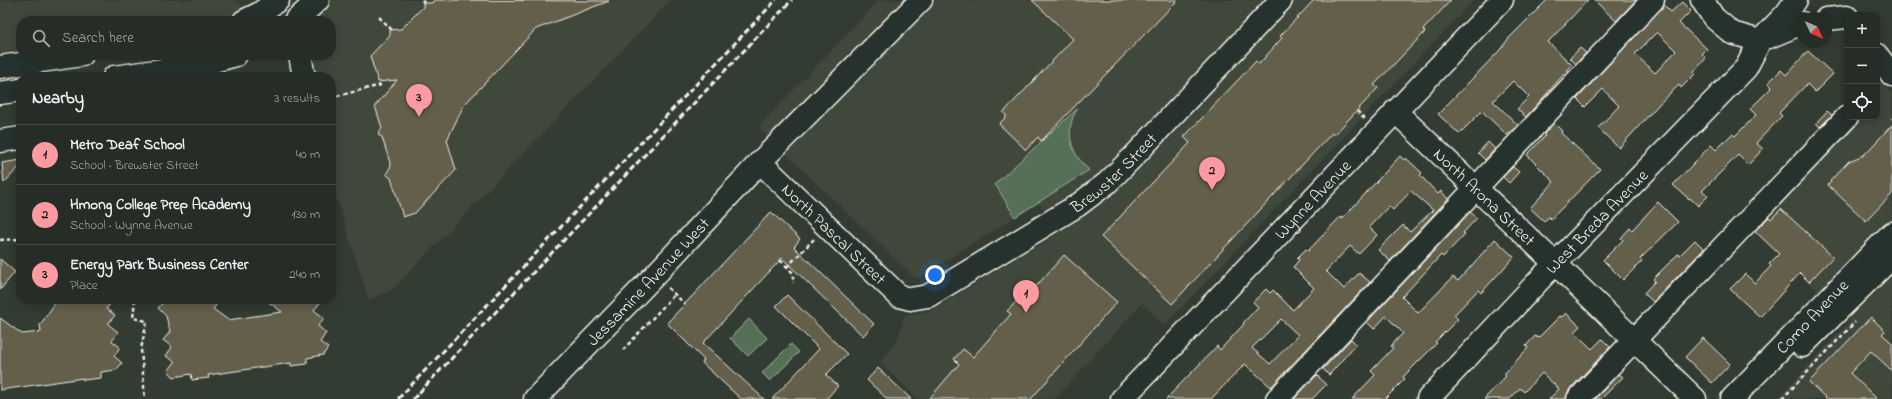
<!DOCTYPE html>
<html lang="en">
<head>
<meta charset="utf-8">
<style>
  :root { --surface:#262d26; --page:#323932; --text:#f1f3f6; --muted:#a4a8a7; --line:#424943; --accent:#ff9aa2 }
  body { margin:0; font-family:"Indie Flower",sans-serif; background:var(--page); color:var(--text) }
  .controls { position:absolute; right:12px; top:12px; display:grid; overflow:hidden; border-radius:8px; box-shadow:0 2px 10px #0003 }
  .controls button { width:36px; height:36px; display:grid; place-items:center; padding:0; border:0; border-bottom:1px solid var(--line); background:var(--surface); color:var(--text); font:20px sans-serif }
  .compass { position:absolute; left:1796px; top:12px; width:36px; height:36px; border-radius:50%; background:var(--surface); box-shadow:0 2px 10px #0003; rotate:134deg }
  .you { position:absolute; left:935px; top:275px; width:14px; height:14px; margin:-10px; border:3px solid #fff; border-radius:50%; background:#1a73e8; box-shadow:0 0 0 6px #1a73e833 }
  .badge { display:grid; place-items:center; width:26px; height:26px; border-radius:50%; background:var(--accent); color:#111; font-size:13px; font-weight:700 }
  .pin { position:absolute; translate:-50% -33px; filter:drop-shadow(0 1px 2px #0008) }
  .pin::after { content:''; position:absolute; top:21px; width:14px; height:12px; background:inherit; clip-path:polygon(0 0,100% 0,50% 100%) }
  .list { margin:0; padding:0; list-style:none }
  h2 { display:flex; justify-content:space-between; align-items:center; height:52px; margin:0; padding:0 16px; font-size:17px }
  h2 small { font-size:13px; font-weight:400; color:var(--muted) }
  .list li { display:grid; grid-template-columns:26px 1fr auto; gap:12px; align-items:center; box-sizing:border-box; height:60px; padding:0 16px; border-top:1px solid var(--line) }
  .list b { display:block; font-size:15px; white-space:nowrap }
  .list p { margin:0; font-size:13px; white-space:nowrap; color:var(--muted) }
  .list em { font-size:13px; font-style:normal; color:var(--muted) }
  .icon { flex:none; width:22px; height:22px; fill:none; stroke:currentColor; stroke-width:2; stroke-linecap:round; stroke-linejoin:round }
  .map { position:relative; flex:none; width:1892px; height:399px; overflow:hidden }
  .search { position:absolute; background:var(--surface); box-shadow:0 2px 10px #0003; left:16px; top:16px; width:320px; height:44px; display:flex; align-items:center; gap:10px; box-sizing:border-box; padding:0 14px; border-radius:16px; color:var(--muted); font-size:15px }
  .panel { position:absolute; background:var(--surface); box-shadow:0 2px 10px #0003; left:16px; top:72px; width:320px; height:232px; border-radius:16px }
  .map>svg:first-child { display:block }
  .built { fill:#41463a }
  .green { fill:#547057; stroke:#a4b0a0 }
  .building { fill:#635f4c; stroke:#f4f1e8; fill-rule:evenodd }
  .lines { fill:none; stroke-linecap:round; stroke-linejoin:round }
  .minor-casing { stroke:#f4f1e8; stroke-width:25 }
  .major-casing { stroke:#f4f1e8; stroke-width:25 }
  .path { stroke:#f4f1e8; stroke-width:2.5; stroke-dasharray:4 3; stroke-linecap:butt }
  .minor { stroke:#26332d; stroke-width:22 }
  .major { stroke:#26332d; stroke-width:22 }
  .rail { stroke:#f4f1e8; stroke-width:3; stroke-dasharray:6 3; stroke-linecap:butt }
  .labels { text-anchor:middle; stroke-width:3; stroke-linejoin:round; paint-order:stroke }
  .street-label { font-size:17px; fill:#f4f1e8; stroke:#26332d }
</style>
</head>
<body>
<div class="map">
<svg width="1892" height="399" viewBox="0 0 1892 399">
  <rect width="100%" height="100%" fill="#323c33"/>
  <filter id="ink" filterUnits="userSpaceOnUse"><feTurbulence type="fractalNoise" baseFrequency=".025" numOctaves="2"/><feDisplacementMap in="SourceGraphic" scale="8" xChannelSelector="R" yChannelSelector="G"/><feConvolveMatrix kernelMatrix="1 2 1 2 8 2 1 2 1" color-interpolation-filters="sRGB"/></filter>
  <g filter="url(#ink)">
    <!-- built -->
    <path class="built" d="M0,0H236L247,11L224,21H21V54L0,57Z
      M327,0H671L393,289L369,300L331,181V77H314L315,55H331V21H307Z
      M879,0H1474L1164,326L1142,303L1055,399H918L880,363L898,338L904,315L932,310L1065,228L1038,203L916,279L758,127Z
      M1877,78L1892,95V399H1777L1850,321L1741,220L1847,117H1877Z"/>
    <!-- green -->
    <path class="green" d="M1078,108C1063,130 1071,154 1089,170L1015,217L995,184Z
      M749,319L767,338L748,356L730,338Z
      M791,344L799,352L770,381L762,373Z"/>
    <!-- building -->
    <path class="building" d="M434,0L609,1L536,29L464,105L447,140L456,170L415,213L403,217L391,178L386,174L391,166L382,137L378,135L382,128L375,106L397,80L378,82L370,56L390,35V30L401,29L423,7V3H432Z
      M1032,0H1178L1041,141L1038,137L1026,150L999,124L1007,116L1003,113L1073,39Z
      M1314,0H1451L1423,30L1425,32L1374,85L1378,88L1334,135L1332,133L1172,304L1101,237L1190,143L1184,137L1256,61L1259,64L1282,38L1280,36Z
      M1547,0H1588L1548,42L1572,65L1526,117L1517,109L1529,97L1513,81L1493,101L1518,125L1507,135L1482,111L1459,134L1438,114L1499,51L1510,37Z
      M1594,0H1636L1616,21Z
      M1682,2L1691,11L1679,23L1707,49L1702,54L1706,58L1694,72L1695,74L1681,88L1679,85L1660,103L1619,148L1598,128L1619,106L1603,89L1585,107L1577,99L1664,5L1671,12ZM1657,32L1676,51L1655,73L1635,54Z
      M1580,48L1586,53L1576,64L1570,58Z
      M1808,51L1833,74L1815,92L1807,84L1779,113L1782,116L1756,143L1763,149L1748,165L1738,155L1702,191L1708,196L1698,206L1690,198L1689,199L1673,185L1711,145L1716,150L1732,134L1735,136L1756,115L1750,109L1772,87L1768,83L1781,70L1786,75Z
      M1827,111L1832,115L1820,127L1816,123Z
      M1554,123L1562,131L1561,133L1600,169L1551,219L1549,217L1544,221L1530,208L1554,182L1527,155L1545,136L1544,134Z
      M1892,125V194L1866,221L1828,185L1831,182L1830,181L1849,161L1864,155Z
      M1488,142L1495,149L1485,160L1478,153Z
      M1400,156L1404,160L1406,158L1422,173L1420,175L1438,194L1441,191L1448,199L1390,261L1378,250L1403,225L1410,232L1433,210L1411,191L1393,210L1389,206L1369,227L1377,235L1359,254L1350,246L1326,271L1344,289L1359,273L1370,282L1271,387L1245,364L1211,399H1166L1217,346L1220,350L1244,324L1243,323L1258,307L1253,302L1266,289L1270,293L1273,290L1293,310L1314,288L1293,267L1299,260L1297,258L1306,249L1308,251L1340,217L1342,219ZM1281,319L1298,335L1270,364L1252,348Z
      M21,160V165L4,183L2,163Z
      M1513,167L1519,172L1509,183L1503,177Z
      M1658,202L1678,222L1640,259L1642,261L1623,280L1603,260L1623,240L1621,238L1630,228L1632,230Z
      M1781,209L1833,257L1809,282L1800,273L1760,317L1730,289L1745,274L1755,283L1771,266L1769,264L1779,254L1755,231L1769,217L1771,219Z
      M771,212L800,239L794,247L874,324L863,336L782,258L703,343L764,399H741L702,363L704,360L667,323Z
      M1470,212L1477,218L1463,233L1465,234L1443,257L1441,255L1402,297L1418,313L1453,277L1458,281L1495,239L1514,257L1481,293L1478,290L1454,315L1458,319L1435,342L1437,343L1403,377L1405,379L1385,399H1352L1375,375L1371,371L1393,348L1391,346L1403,333L1386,316L1374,329L1367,322Z
      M1695,240L1704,249L1653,302L1644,293L1655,281L1653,279L1678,254L1680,255Z
      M1064,255L1117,302L1031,399H929L959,364L954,359L963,349L973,357L1011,314L1007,311L1013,305L1019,298L1023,301Z
      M0,259L15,272L0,290Z
      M787,295L847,354L826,375L838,386L826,399H772L819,349L776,306Z
      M58,299H114L106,309L115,315L108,324L118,332L112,341L120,347L114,356L122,363L116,370L101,372V378L83,380V378L0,390V318L22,334L41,332L40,325Z
      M166,299H221L213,309L228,320L282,312L265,299H323L314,310L324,318L318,326L326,333L320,342L328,348L323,355L307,358V364L291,366V363L208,375L209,378L192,380L191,374L174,377L168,371L175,362L166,356L172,347L163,340L170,332L166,316L158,308Z
      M1566,313L1580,326L1574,332L1592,349L1602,339L1610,347L1569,390L1566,399H1549L1559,389L1542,373L1524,392L1520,388L1510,399H1484L1506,376L1504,374L1528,348L1526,346L1535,336L1538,338L1560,316L1562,317Z
      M1871,317L1885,331L1882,334L1892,343V371L1871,351L1850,373L1877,399H1827L1809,382Z
      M1703,338L1730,364L1712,383L1685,357Z
      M1351,339L1356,344L1329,375L1323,369Z
      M878,368L911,399H887L867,380Z
      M1619,374L1623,377L1601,399H1595Z
      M1317,375L1326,385L1312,399H1294Z"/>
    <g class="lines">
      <!-- minor casing -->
      <g class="minor-casing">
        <g id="minor">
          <path d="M244,21L260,13L278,0"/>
          <path d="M295,21L318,0"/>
          <path d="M300,55L304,77"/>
          <path d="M0,67L82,55"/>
          <path d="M114,77L204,64L236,55"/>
          <path d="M0,93L21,90"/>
          <path id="s1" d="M1395,111L1565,273L1695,399"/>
          <path d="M0,141L21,138"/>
          <path id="s2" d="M760,162L899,296L910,299L928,296L1078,205L1107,183L1135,155L1281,0"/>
          <path id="s3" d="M535,399L655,275L760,162L921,0"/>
          <path id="s4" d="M1122,399L1502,0"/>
          <path d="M1277,399L1653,0"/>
          <path id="s5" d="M1428,399L1545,274L1746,68L1760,41L1732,33L1714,18L1702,0"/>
          <path d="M1578,399L1847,117"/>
        </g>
      </g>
      <!-- major casing -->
      <g class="major-casing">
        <g id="major">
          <path d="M1826,19L1847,17"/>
          <path d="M1769,37L1802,23"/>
          <path d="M1760,41L1786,14L1796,0"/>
          <path d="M1877,55L1892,75"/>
          <path d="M1802,346L1892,257"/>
          <path id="s6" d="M1732,399L1892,233"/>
        </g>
      </g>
      <!-- path -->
      <path class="path" d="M422,0L424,3
        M379,17L392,30
        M337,96L381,85
        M1357,111L1365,119
        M1892,118V119
        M0,240L21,239
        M780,260L793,273V283
        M787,267L814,239
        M668,288L685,304
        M135,299L133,318L147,321L141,349L145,399
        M623,350L675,294
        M1782,399L1855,322"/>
      <!-- minor -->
      <use href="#minor" class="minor"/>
      <!-- major -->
      <use href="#major" class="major"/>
      <!-- rail -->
      <path class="rail" d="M398,399L776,0
        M413,399L792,0"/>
    </g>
  </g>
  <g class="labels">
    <!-- street labels -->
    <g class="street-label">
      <text dy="6" stroke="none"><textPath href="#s2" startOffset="446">Brewster Street</textPath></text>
      <text dy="6" stroke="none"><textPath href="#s1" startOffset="124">North Arona Street</textPath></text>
      <text dy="6" stroke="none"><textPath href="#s4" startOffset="276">Wynne Avenue</textPath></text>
      <text dy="6" stroke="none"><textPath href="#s5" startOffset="245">West Breda Avenue</textPath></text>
      <text dy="6" stroke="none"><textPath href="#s2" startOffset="103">North Pascal Street</textPath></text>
      <text dy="6" stroke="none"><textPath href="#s3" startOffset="163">Jessamine Avenue West</textPath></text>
      <text dy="6" stroke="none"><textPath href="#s6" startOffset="115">Como Avenue</textPath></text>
    </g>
  </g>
</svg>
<div class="controls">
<button>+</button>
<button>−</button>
<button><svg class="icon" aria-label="locate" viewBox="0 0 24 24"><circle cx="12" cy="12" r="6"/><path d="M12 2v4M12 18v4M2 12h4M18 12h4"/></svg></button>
</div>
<svg class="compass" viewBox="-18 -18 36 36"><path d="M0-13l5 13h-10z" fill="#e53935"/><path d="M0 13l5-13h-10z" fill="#a4a8a7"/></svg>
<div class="you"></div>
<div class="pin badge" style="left:1026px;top:313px">1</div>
<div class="pin badge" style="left:1212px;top:190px">2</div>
<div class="pin badge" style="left:419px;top:117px">3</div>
<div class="search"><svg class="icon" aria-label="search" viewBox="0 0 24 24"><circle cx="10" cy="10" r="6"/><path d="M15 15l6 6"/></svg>Search here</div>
<section class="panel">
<h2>Nearby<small>3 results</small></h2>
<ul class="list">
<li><span class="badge">1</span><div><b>Metro Deaf School</b><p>School · Brewster Street</p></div><em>40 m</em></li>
<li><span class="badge">2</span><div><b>Hmong College Prep Academy</b><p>School · Wynne Avenue</p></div><em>130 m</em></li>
<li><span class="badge">3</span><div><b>Energy Park Business Center</b><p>Place</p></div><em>240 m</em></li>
</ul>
</section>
</div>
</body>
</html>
